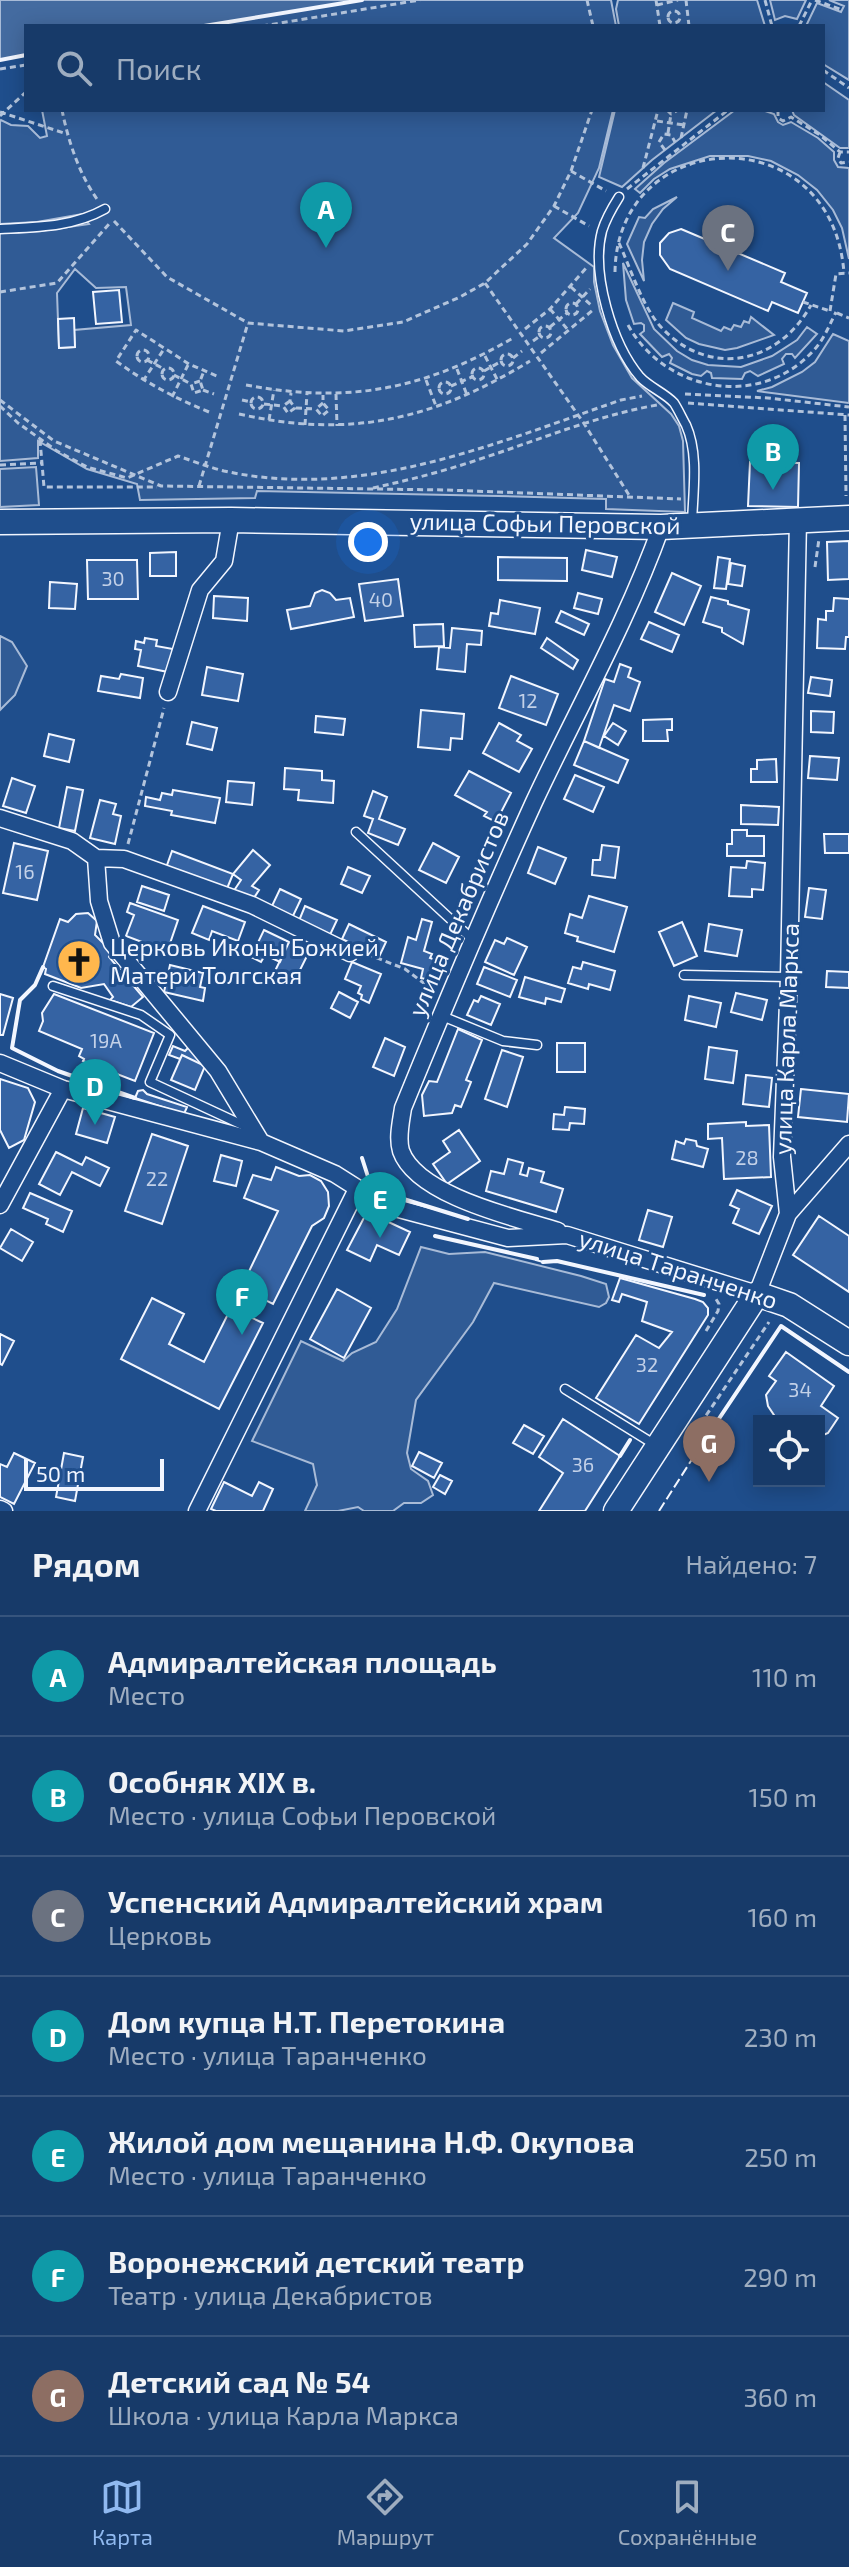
<!DOCTYPE html>
<html lang="ru">
<head>
<meta charset="utf-8">
<style>
  :root { --surface:#173a69; --page:#244571; --text:#f1f3f6; --muted:#9eadc0; --line:#36547d; --accent:#90b9f0 }
  body { margin:0; font-family:"Exo 2",sans-serif; background:var(--page); color:var(--text) }
  .controls { position:absolute; right:24px; bottom:24px; display:grid; overflow:hidden; border-radius:0px; box-shadow:0 4px 20px #0003 }
  .controls button { width:72px; height:72px; display:grid; place-items:center; padding:0; border:0; border-bottom:2px solid var(--line); background:var(--surface); color:var(--text); font:40px sans-serif }
  .scale { position:absolute; left:24px; bottom:20px; width:140px; box-sizing:border-box; padding-left:8px; border:4px solid #f2f6ff; border-top:0; font-size:22px; line-height:28px; white-space:nowrap; color:#f2f6ff; -webkit-text-stroke:6px #1f4e8c; paint-order:stroke }
  .you { position:absolute; left:368px; top:542px; width:28px; height:28px; margin:-20px; border:6px solid #fff; border-radius:50%; background:#1a73e8; box-shadow:0 0 0 12px #1a73e833 }
  .badge { display:grid; place-items:center; width:52px; height:52px; border-radius:50%; background:var(--accent); color:#fff; font-size:26px; font-weight:700 }
  .pin { position:absolute; translate:-50% -66px; filter:drop-shadow(0 2px 4px #0008) }
  .pin::after { content:''; position:absolute; top:42px; width:28px; height:24px; background:inherit; clip-path:polygon(0 0,100% 0,50% 100%) }
  .list { margin:0; padding:0; list-style:none }
  h2 { display:flex; justify-content:space-between; align-items:center; height:104px; margin:0; padding:0 32px; font-size:34px }
  h2 small { font-size:26px; font-weight:400; color:var(--muted) }
  .list li { display:grid; grid-template-columns:52px 1fr auto; gap:24px; align-items:center; box-sizing:border-box; height:120px; padding:0 32px; border-top:2px solid var(--line) }
  .list b { display:block; font-size:30px; white-space:nowrap }
  .list p { margin:0; font-size:26px; white-space:nowrap; color:var(--muted) }
  .list em { font-size:26px; font-style:normal; color:var(--muted) }
  .icon { flex:none; width:44px; height:44px; fill:none; stroke:currentColor; stroke-width:2; stroke-linecap:round; stroke-linejoin:round }
  .map { position:relative; flex:none; width:849px; height:1511px; overflow:hidden }
  .search { position:absolute; background:var(--surface); box-shadow:0 4px 20px #0003; left:24px; right:24px; top:24px; height:88px; display:flex; align-items:center; gap:20px; box-sizing:border-box; padding:0 28px; border-radius:0px; color:var(--muted); font-size:30px }
  .sheet { height:944px; background:var(--surface) }
  nav { display:flex; justify-content:space-around; align-items:center; box-sizing:border-box; height:112px; border-top:2px solid var(--line); background:var(--surface); font-size:22px; color:var(--muted) }
  nav a { display:grid; justify-items:center; gap:4px }
  nav .on { color:var(--accent) }
  .map>svg:first-child { display:block }
  .built { fill:#305b95; stroke:#a8bbd7; stroke-width:2; fill-rule:evenodd }
  .water { fill:#446ba0; stroke:#a8bbd7; stroke-width:2 }
  .building { fill:#3563a3; stroke:#f2f6ff; stroke-width:2 }
  .lines { fill:none; stroke-linecap:round; stroke-linejoin:round }
  .lane-casing { stroke:#f2f6ff; stroke-width:11 }
  .street-casing { stroke:#f2f6ff; stroke-width:19 }
  .secondary-casing { stroke:#f2f6ff; stroke-width:27 }
  .path { stroke:#b3c4dc; stroke-width:3; stroke-dasharray:6 4; stroke-linecap:butt }
  .lane { stroke:#1f4e8c; stroke-width:8 }
  .street { stroke:#1f4e8c; stroke-width:16 }
  .secondary { stroke:#1f4e8c; stroke-width:24 }
  .fence { stroke:#f2f6ff; stroke-width:2; stroke-dasharray:10 4; stroke-linecap:butt }
  .wall { stroke:#f2f6ff; stroke-width:4 }
  .labels { text-anchor:middle; stroke-width:6; stroke-linejoin:round; paint-order:stroke }
  .number-label { font-size:20px; fill:#c3d1e8 }
  .street-label { font-size:24px; fill:#f2f6ff; stroke:#1f4e8c }
  .poi-label { font-size:24px; fill:#f2f6ff; stroke:#1f4e8c; text-anchor:start }
</style>
</head>
<body>
<div class="map">
<svg width="849" height="1511" viewBox="0 0 849 1511">
  <rect width="100%" height="100%" fill="#1f4e8c"/>
  <!-- built -->
  <path class="built" d="M362,0H611L616,26H204Z
    M618,0H757L765,26H619L616,9Z
    M770,0H806L797,19L785,16L775,20Z
    M829,0H849V80L823,64V26H806L817,3L841,12L844,6Z
    M823,82L849,100V148H840L794,115L792,110H823Z
    M42,110H613L599,168L578,213L554,238L594,267V282L600,311L613,345L632,378L671,414L679,426L683,441L685,512L606,509V499L498,496L257,491L255,498L140,500L137,484L87,469L38,441V458L0,461V233L41,231L89,224L82,214L37,222L0,224V122L1,120L11,125L28,126L40,138L47,136ZM75,269L96,288L126,287L131,325L74,330L75,347L59,348L57,293Z
    M615,110H717L652,160L622,187L599,177Z
    M735,110H762L774,114L778,122L783,125L791,122L818,138L834,152V160L838,167L849,168V259L842,228L833,210L817,190L798,175L771,161L748,156H710L670,169L654,179L640,193L635,189L664,163Z
    M677,197L663,209L652,224L644,242L642,260L644,281L627,244L639,217L645,218L653,209Z
    M623,263L654,329L677,351L692,360L708,365L741,367L772,356L797,340L807,327L817,334L795,358L792,354H786L782,359L784,364L758,376L750,371L745,373L742,379L712,378L711,373L707,371L701,376L692,374L670,363L672,358L669,354L662,357L640,334L644,331V325L641,323L634,324L626,300Z
    M673,303L694,312L692,318L721,331L724,327L731,330L734,325L741,327L744,321L749,323L751,317L774,335L737,348L725,350L699,344L686,338L666,320Z
    M833,334L849,341V403L757,391L772,387L802,372L815,362Z
    M36,467L39,505L0,507V469Z
    M0,636L12,642L27,666L15,695L0,710Z
    M421,1247L449,1254L485,1252L581,1276L606,1284L609,1297L606,1303L599,1307L494,1283L473,1322L416,1400L407,1453L411,1469L428,1481L433,1495L421,1503H404L393,1511H364L358,1507L338,1511H305L317,1485L313,1464L252,1441L301,1341L343,1361L352,1353L376,1342L397,1309Z"/>
  <!-- water -->
  <path class="water" d="M0,0H362L204,26H26V55L0,60Z"/>
  <!-- building -->
  <path class="building" d="M681,229L785,273L781,282L807,293L798,313L772,302L768,311L670,269L660,255V243L669,233Z
    M119,290L122,322L96,324L93,292Z
    M74,318L75,347L59,348L58,319Z
    M750,462L799,463L798,507L748,506Z
    M849,541V579L828,580L827,542Z
    M586,550L617,557L612,577L582,570Z
    M176,552V576H150V553Z
    M498,557L567,558V581L498,580Z
    M718,557L730,559L726,589L714,588Z
    M87,560H137L138,599H88Z
    M731,563L745,566L742,586L728,584Z
    M672,573L701,586L684,625L655,612Z
    M398,579L403,616L365,621L359,584Z
    M50,582L77,584L75,609L49,608Z
    M322,590L330,593L336,600L350,598L354,617L291,629L287,610L310,606L315,593Z
    M578,593L602,599L598,614L574,608Z
    M214,596L248,598L247,621L213,618Z
    M711,597L728,601V604L749,610L743,644L722,632V628L703,622Z
    M834,598L849,599V637H846L845,649L817,648L818,619L826,620V611H833Z
    M500,600L540,608L535,634L489,626L491,613L498,614Z
    M561,611L589,624L584,635L556,622Z
    M649,622L679,635L672,652L641,639Z
    M443,624L444,646L415,647L414,625Z
    M452,628L482,631L481,645L467,644L465,672L437,669L439,647L450,648Z
    M145,638L157,640L156,646L173,649L168,672L138,666L141,650L135,649L136,641L144,643Z
    M547,638L578,660L573,669L541,648Z
    M620,664L631,668L628,677L640,682L630,711L614,705L599,748L584,741L605,679L614,682Z
    M207,667L243,674L238,701L202,695Z
    M121,674L143,678L140,698L98,691L101,676L119,679Z
    M511,676L558,694L546,725L499,708Z
    M811,677L832,680L830,696L808,693Z
    M421,710L464,714L462,739L451,738L450,750L418,747Z
    M811,711L834,712L833,733L811,732Z
    M316,716L345,719L343,735L315,732Z
    M672,719V730H667L668,741H643V720Z
    M192,722L217,728L212,750L187,744Z
    M499,723L521,735L517,741L532,749L519,772L483,753Z
    M613,723L626,731L618,745L604,736Z
    M49,734L74,740L69,762L44,756Z
    M584,741L628,760L618,783L574,765Z
    M810,756L839,758L837,780L808,778Z
    M776,759L777,782H751V769H757V760Z
    M285,768L322,771V780L334,781L333,803L298,800L299,790L284,789Z
    M469,771L511,793L496,822L484,816L487,812L455,795Z
    M575,775L604,787L593,812L564,799Z
    M12,778L35,786L26,813L3,806Z
    M228,781L254,783L252,805L226,802Z
    M67,787L83,790L75,831L59,828Z
    M173,790L220,798L215,823L171,815L172,811L145,806L146,797L160,800L162,793L172,795Z
    M373,791L387,797L379,819L405,829L398,845L368,833L373,819L364,816Z
    M100,800L116,804L113,814L121,816L115,844L90,838Z
    M741,805L779,807L778,825L741,824Z
    M732,830H747V836H764V856H727V844H732Z
    M824,834H849V853H825Z
    M14,843L48,851L37,900L3,893Z
    M433,843L459,857L446,883L419,870Z
    M602,845L619,847L615,878L592,875L593,860H600Z
    M538,847L566,858L555,884L528,873Z
    M253,850L270,865L252,886L259,890L252,901L233,892L241,880L233,874Z
    M172,851L233,874L226,891L166,868Z
    M747,861L765,863L763,890L752,889V897L729,896L731,867L746,868Z
    M348,867L370,876L362,893L341,884Z
    M142,886L169,895L164,911L137,902Z
    M809,888L826,890L822,919L805,917Z
    M280,889L301,899L292,918L271,908Z
    M589,896L627,907L614,952L577,941L578,937L565,933L570,914L582,918Z
    M130,903L178,920L166,955L140,945L142,942L126,936L134,915L127,912Z
    M203,906L245,922L238,941L212,931L209,940L192,933Z
    M305,906L337,920L329,937L298,923Z
    M88,913L97,921L95,935L112,952L109,957L143,997L131,1007L110,1000L113,997L104,984L81,988L45,974L46,969L43,967L60,919L68,922L76,914Z
    M422,919L432,922L424,951L432,954L430,958L438,961L433,981L421,978L423,969L401,963L408,937L416,940Z
    M682,922L697,956L674,966L659,932Z
    M349,924L386,942L379,957L342,939Z
    M709,924L742,930L737,956L705,951Z
    M264,930L289,942L280,962L265,955L261,962L251,957Z
    M507,938L527,947L514,975L485,962L495,940L504,944Z
    M289,942L309,952L295,980L275,971Z
    M352,962L381,974L369,1003L361,999L362,995L358,993L361,986L345,979Z
    M583,962L615,971L610,990L589,984L588,989L568,983L573,967L581,969Z
    M170,965L203,973L200,987L205,988L203,1001L164,992Z
    M484,967L517,980L510,997L477,984Z
    M827,971L849,972V988L826,987Z
    M525,977L565,989L561,1002L546,998L545,1004L519,997Z
    M339,992L358,1002L350,1018L331,1008Z
    M736,993L767,1000L762,1020L731,1012Z
    M0,994L13,998L3,1035H0Z
    M54,994L154,1033L135,1081L83,1061L84,1059L79,1056L82,1049L39,1031L43,1021L42,1013Z
    M481,996L500,1004L491,1025L467,1015L474,1000L478,1002Z
    M689,996L721,1003L716,1027L685,1020Z
    M458,1029L482,1040L466,1080L471,1082L461,1107L455,1105L452,1113L424,1116L422,1095L429,1081L437,1082Z
    M385,1038L405,1047L394,1076L373,1067Z
    M557,1043H585V1072H557Z
    M191,1045L205,1066L182,1055L180,1059L169,1055L173,1046L185,1051Z
    M709,1047L737,1051L733,1083L705,1079Z
    M502,1050L523,1057L507,1107L485,1099Z
    M182,1055L205,1066L195,1090L171,1080Z
    M746,1075L772,1078L769,1107L743,1104Z
    M0,1079L28,1088L35,1102L24,1140L9,1148L0,1130Z
    M801,1089L849,1094L847,1122L798,1117Z
    M143,1090L147,1094L187,1107L184,1114L135,1098L138,1091Z
    M565,1107L585,1109L584,1124L570,1123L569,1130L553,1129L554,1114L564,1115Z
    M83,1108L115,1117L107,1143L76,1134Z
    M746,1122V1126L769,1125L771,1177L724,1179L722,1138L708,1139V1124Z
    M459,1130L480,1161L447,1184L433,1164L450,1152L443,1141Z
    M152,1134L188,1146L162,1224L125,1211Z
    M686,1139L696,1141L697,1146L708,1149L703,1167L672,1159L676,1141L684,1144Z
    M56,1152L82,1165L86,1157L109,1168L100,1186L72,1172L60,1195L39,1184Z
    M221,1155L242,1161L236,1186L214,1181Z
    M508,1159L523,1163L520,1174L527,1176L529,1168L544,1172L541,1182L563,1189L556,1212L486,1191L491,1171L504,1174Z
    M276,1167L299,1176L310,1175L321,1181L328,1192L329,1206L324,1218L312,1226L273,1304L241,1288L278,1211L244,1198L253,1175L271,1180Z
    M737,1190L772,1206L759,1234L733,1223L739,1209L730,1205Z
    M30,1193L72,1211L63,1232L46,1224L48,1219L23,1208Z
    M648,1210L672,1217L663,1247L639,1240Z
    M367,1212L410,1232L399,1255L377,1245L370,1261L347,1250Z
    M819,1216L849,1236V1292L793,1255Z
    M11,1229L33,1242L22,1261L0,1248Z
    M620,1278L695,1299L703,1302L708,1308V1315L701,1326L639,1424L596,1398L636,1335L659,1348L672,1332L642,1321L647,1302L622,1294L619,1302L612,1300Z
    M337,1289L371,1308L344,1358L310,1339Z
    M152,1298L184,1314L169,1344L204,1362L231,1308L263,1323L219,1409L121,1359Z
    M0,1334L14,1341L2,1365L0,1364Z
    M786,1352L834,1386L821,1406L838,1418L828,1433L819,1437V1421H778L768,1406L766,1395L776,1381L769,1376Z
    M563,1419L620,1456L585,1511H539L563,1473L539,1457Z
    M524,1425L544,1436L533,1454L513,1443Z
    M419,1452L442,1463L434,1478L412,1466Z
    M14,1453L35,1463L14,1504L0,1497V1464L7,1467Z
    M64,1453L83,1457L75,1501L56,1497Z
    M440,1475L452,1481L445,1494L433,1487Z
    M224,1482L252,1496L259,1482L273,1489L263,1511H216L211,1509Z"/>
  <g class="lines">
    <!-- lane casing -->
    <g class="lane-casing">
      <path id="lane" d="M619,197C612,208 606,218 602,231C591,273 612,344 640,377C649,387 665,393 674,403C678,409 682,418 686,425C699,454 693,492 692,523
        M0,229C37,227 73,227 105,209
        M356,832L472,939
        M684,975L789,977
        M53,986L141,1015L170,1035L150,1082L249,1128
        M442,1016L503,1041L537,1045
        M565,1389L657,1446"/>
    </g>
    <!-- street casing -->
    <g class="street-casing">
      <path id="street" d="M168,692L200,590L224,561L231,520
        M0,818L72,841L96,858L124,859L252,905L350,953
        M96,858L99,901L112,943L218,1071L261,1142
        M0,1063L63,1089L261,1142L335,1174L384,1205L508,1238L567,1235L757,1294L788,1214L782,1157L789,977L798,519
        M0,1205L63,1089
        M788,1214L849,1144
        M558,1231C517,1218 417,1196 401,1151C397,1138 401,1122 403,1108C445,1005 488,903 534,802C577,710 627,622 661,527
        M0,1509L4,1511
        M197,1511L357,1189"/>
    </g>
    <!-- secondary casing -->
    <g class="secondary-casing">
      <path id="secondary" d="M0,522L231,520L661,527L849,518
        M616,1511L757,1294L789,1305L849,1343"/>
    </g>
    <!-- path -->
    <path class="path" d="M587,0L593,26
      M656,0L660,26
      M686,0L689,26
      M765,0L772,26
      M815,0L842,10
      M657,5L678,0
      M668 17a6 6 0 1 1 12 0a6 6 0 1 1-12 0Z
      M262,26L420,0
      M799,26L812,0
      M0,69L26,65
      M823,70L849,88
      M62,110C68,140 79,174 97,199
      M667,110L671,114L678,110
      M778,110V118L783,121L791,117L820,135L840,152H849
      M0,112L67,134
      M0,116L26,92
      M657,121L684,125
      M668,133L671,114
      M681,138L687,110
      M665,150L659,142L664,134L671,135L675,142
      M840,152L838,158L841,163L849,162
      M643,168L658,110
      M571,171L606,191
      M627,189L728,110
      M554,206L589,226
      M114,221L167,277L248,323L344,331L403,322L460,297L485,283L527,244L554,206L571,171L592,110
      M619,243C630,267 643,308 661,327C708,378 778,365 811,305
      M615,272C617,125 832,115 844,273
      M485,283L583,422L629,495
      M571,287L592,306
      M0,292L57,283L110,223
      M803,302L830,311
      M566 309a6 6 0 1 1 12 0a6 6 0 1 1-12 0Z
      M576,304L590,289
      M550,309L569,331
      M830,311L836,274L849,273
      M837,313L849,318
      M628,325C665,392 760,410 814,350C824,339 829,326 836,312
      M539 332a6 6 0 1 1 12 0a6 6 0 1 1-12 0Z
      M550,327L567,313
      M525,329L550,309L587,267
      M533,341L540,336
      M137 356a6 6 0 1 1 12 0a6 6 0 1 1-12 0Z
      M541,353L593,310
      M501 360a6 6 0 1 1 12 0a6 6 0 1 1-12 0Z
      M485,356L498,381
      M513,358L522,351
      M147,360L164,369
      M472 374a6 6 0 1 1 12 0a6 6 0 1 1-12 0Z
      M162 374a6 6 0 1 1 12 0a6 6 0 1 1-12 0Z
      M457,369L467,395
      M484,371L500,362
      M174,375L191,384
      M426,380L436,406
      M143,381L164,349
      M200,381L191,384L194,393L203,390L200,381L204,371
      M439 388a6 6 0 1 1 12 0a6 6 0 1 1-12 0Z
      M246,385C348,404 423,390 513,338
      M451,386L472,377
      M203,390L214,394
      M336,394L337,426
      M685,394L768,398L849,407
      M251 403a6 6 0 1 1 12 0a6 6 0 1 1-12 0Z
      M172,397L188,365
      M0,400L54,441L161,486L447,490L681,499
      M242,400L251,402
      M290,401L283,406L288,413L295,408L290,401L291,393
      M323,403L316,409L322,416L329,410L323,403V395
      M688,403L849,415
      M264,404L283,406
      M0,406L18,423L57,451L87,467L127,478L178,456C193,461 208,467 224,471C361,501 494,444 621,400L642,396
      M296,408L316,409
      M209,412C175,398 146,383 116,361L136,330L189,364L219,377
      M239,414C350,439 433,420 530,361
      M845,415L846,496
      M269,420L274,390
      M305,425L307,393
      M40,440L44,487H157
      M0,465L42,463
      M199,486L248,323
      M373,488C409,480 445,471 480,459C539,440 595,416 657,405
      M815,567L819,539
      M128,844L164,708
      M367,954L405,969L433,990
      M706,1331L718,1311L719,1304L716,1299
      M695,1432L769,1322"/>
    <!-- lane -->
    <use href="#lane" class="lane"/>
    <!-- street -->
    <use href="#street" class="street"/>
    <!-- secondary -->
    <use href="#secondary" class="secondary"/>
    <!-- fence -->
    <path class="fence" d="M537,1259L536,1260L543,1262
      M659,1511L696,1453"/>
    <!-- wall -->
    <path class="wall" d="M204,26L362,0
      M0,60L26,55
      M43,967L35,985L20,1000L12,1048L58,1071L135,1098
      M362,1158L370,1183L381,1192L468,1219
      M435,1236L537,1259
      M543,1262L557,1261L704,1295
      M696,1453L781,1326L849,1372
      M620,1456L630,1440"/>
  </g>
  <!-- icons -->
  <defs>
    <g id="church-disc" transform="scale(2.3)"><circle r="9.5" fill="#ffb74d" stroke="#1f4e8c"/><path d="M-1.2-6h2.4v3.5h3.3v2.4h-3.3V6h-2.4V-.1h-3.3v-2.4h3.3Z" fill="#111"/></g>
  </defs>
  <g fill-rule="evenodd">
    <use href="#church-disc" x="79" y="962"/>
  </g>
  <g class="labels">
    <!-- number labels -->
    <g class="number-label">
      <text x="113" y="586">30</text>
      <text x="381" y="607">40</text>
      <text x="528" y="708">12</text>
      <text x="25" y="879">16</text>
      <text x="106" y="1048">19А</text>
      <text x="747" y="1165">28</text>
      <text x="157" y="1186">22</text>
      <text x="647" y="1372">32</text>
      <text x="800" y="1397">34</text>
      <text x="583" y="1472">36</text>
    </g>
    <!-- street labels -->
    <g class="street-label">
      <text transform="translate(545 524) rotate(1)" y="8">улица Софьи Перовской</text>
      <text transform="translate(459 914) rotate(-67)" y="8">улица Декабристов</text>
      <text transform="translate(787 1039) rotate(-88)" y="8">улица Карла Маркса</text>
      <text transform="translate(678 1270) rotate(18)" y="8">улица Таранченко</text>
    </g>
    <!-- poi labels -->
    <g class="poi-label">
      <text x="110" y="956">Церковь Иконы Божией<tspan x="110" dy="28">Матери Толгская</tspan></text>
    </g>
  </g>
</svg>
<div class="controls">
<button><svg class="icon" aria-label="locate" viewBox="0 0 24 24"><circle cx="12" cy="12" r="6"/><path d="M12 2v4M12 18v4M2 12h4M18 12h4"/></svg></button>
</div>
<div class="scale">50 m</div>
<div class="you"></div>
<div class="pin badge" style="left:326px;top:248px;background:#0f9aa8">A</div>
<div class="pin badge" style="left:773px;top:490px;background:#0f9aa8">B</div>
<div class="pin badge" style="left:728px;top:271px;background:#6b7280">C</div>
<div class="pin badge" style="left:95px;top:1125px;background:#0f9aa8">D</div>
<div class="pin badge" style="left:380px;top:1238px;background:#0f9aa8">E</div>
<div class="pin badge" style="left:242px;top:1335px;background:#0f9aa8">F</div>
<div class="pin badge" style="left:709px;top:1482px;background:#8d6e63">G</div>
<div class="search"><svg class="icon" aria-label="search" viewBox="0 0 24 24"><circle cx="10" cy="10" r="6"/><path d="M15 15l6 6"/></svg>Поиск</div>
</div>
<section class="sheet">
<h2>Рядом<small>Найдено: 7</small></h2>
<ul class="list">
<li><span class="badge" style="background:#0f9aa8">A</span><div><b>Адмиралтейская площадь</b><p>Место</p></div><em>110 m</em></li>
<li><span class="badge" style="background:#0f9aa8">B</span><div><b>Особняк XIX в.</b><p>Место · улица Софьи Перовской</p></div><em>150 m</em></li>
<li><span class="badge" style="background:#6b7280">C</span><div><b>Успенский Адмиралтейский храм</b><p>Церковь</p></div><em>160 m</em></li>
<li><span class="badge" style="background:#0f9aa8">D</span><div><b>Дом купца Н.Т. Перетокина</b><p>Место · улица Таранченко</p></div><em>230 m</em></li>
<li><span class="badge" style="background:#0f9aa8">E</span><div><b>Жилой дом мещанина Н.Ф. Окупова</b><p>Место · улица Таранченко</p></div><em>250 m</em></li>
<li><span class="badge" style="background:#0f9aa8">F</span><div><b>Воронежский детский театр</b><p>Театр · улица Декабристов</p></div><em>290 m</em></li>
<li><span class="badge" style="background:#8d6e63">G</span><div><b>Детский сад № 54</b><p>Школа · улица Карла Маркса</p></div><em>360 m</em></li>
</ul>
</section>
<nav>
<a class="on"><svg class="icon" aria-label="map" viewBox="0 0 24 24"><path d="M3 6l6-2 6 2 6-2v14l-6 2-6-2-6 2zM9 4v14M15 6v14"/></svg>Карта</a>
<a><svg class="icon" aria-label="directions" viewBox="0 0 24 24"><path d="M12 3l9 9-9 9-9-9zM9 14v-3h6M13 9l2 2-2 2"/></svg>Маршрут</a>
<a><svg class="icon" aria-label="saved" viewBox="0 0 24 24"><path d="M7 4h10v16l-5-4-5 4z"/></svg>Сохранённые</a>
</nav>
</body>
</html>
